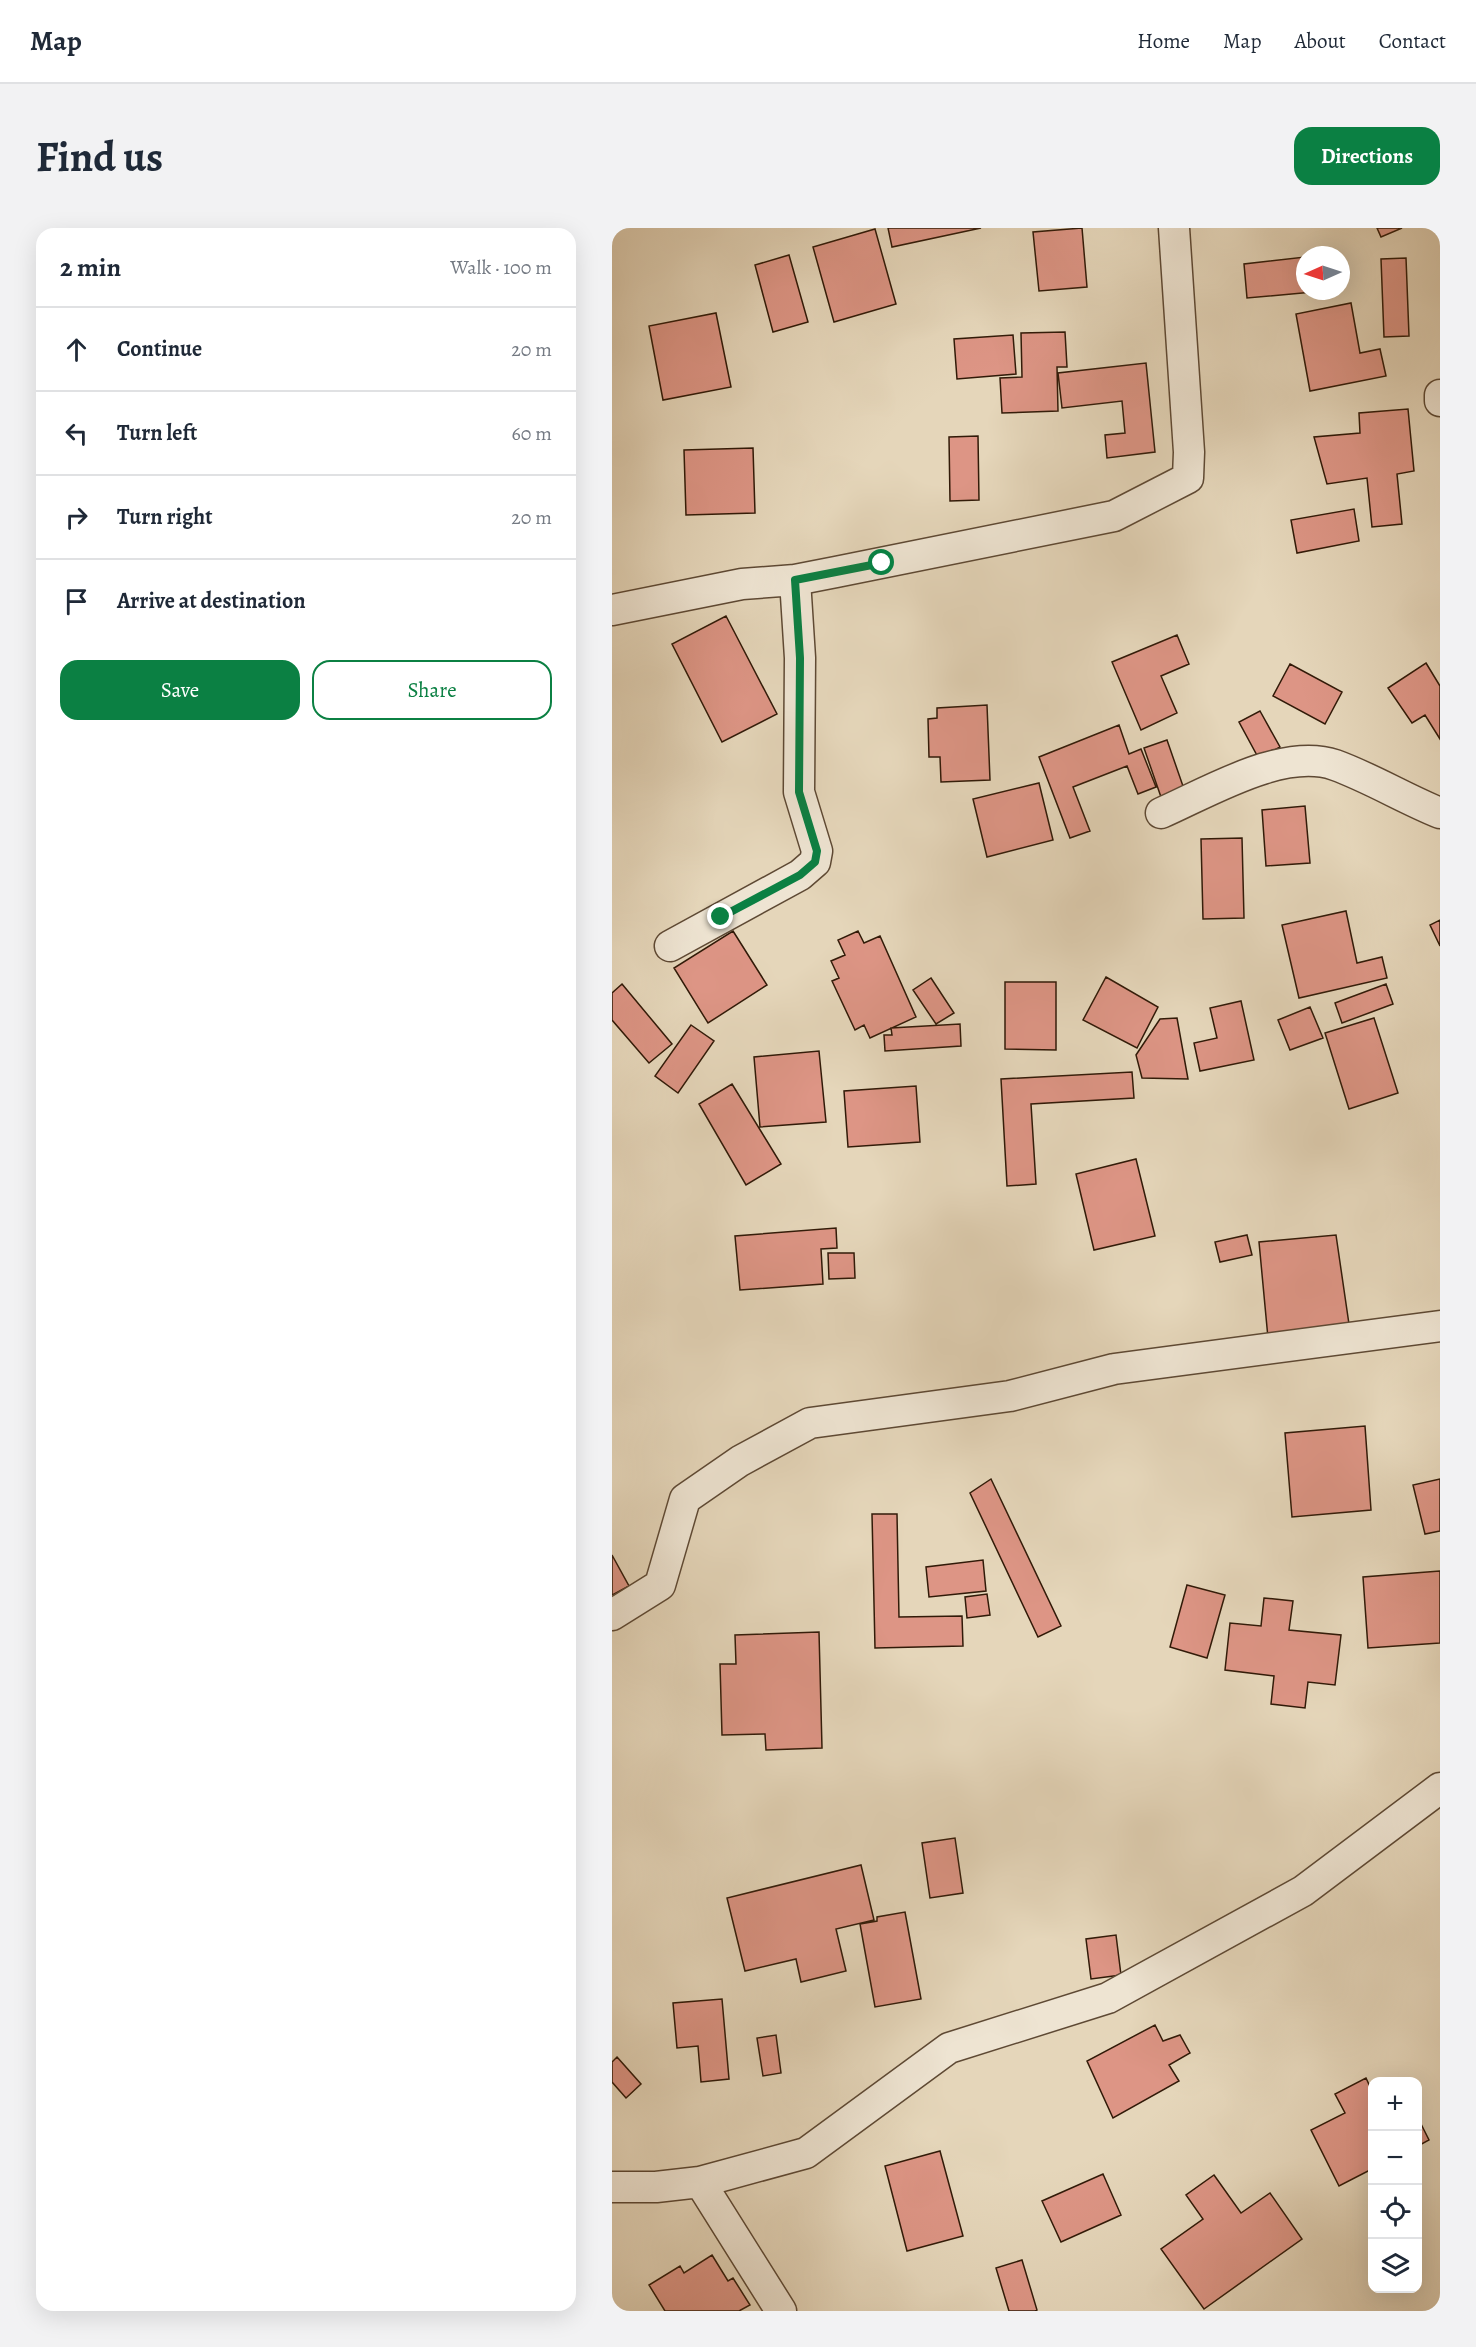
<!DOCTYPE html>
<html lang="en">
<head>
<meta charset="utf-8">
<style>
  :root { --surface:#fff; --page:#f2f2f3; --text:#1f2937; --muted:#747a83; --line:#e0e1e3; --accent:#0b8043 }
  body { margin:0; font-family:Alegreya,serif; background:var(--page); color:var(--text) }
  .controls { position:absolute; right:18px; bottom:18px; display:grid; overflow:hidden; border-radius:12px; box-shadow:0 6px 24px #0002 }
  .controls button { width:54px; height:54px; display:grid; place-items:center; padding:0; border:0; border-bottom:2px solid var(--line); background:var(--surface); color:var(--text); font:30px sans-serif }
  .compass { position:absolute; left:684px; top:18px; width:54px; height:54px; border-radius:50%; background:var(--surface); box-shadow:0 6px 24px #0002; rotate:267deg }
  .stop { position:absolute; width:18px; height:18px; margin:-14px; border:4px solid #0b8043; border-radius:50%; background:#fff }
  .stop.end { background:#0b8043; border-color:#fff; box-shadow:0 2px 6px #0008 }
  .list { margin:0; padding:0; list-style:none }
  h2 { display:flex; justify-content:space-between; align-items:center; height:78px; margin:0; padding:0 24px; font-size:26px }
  h2 small { font-size:20px; font-weight:400; color:var(--muted) }
  .list li { display:grid; grid-template-columns:39px 1fr auto; gap:18px; align-items:center; box-sizing:border-box; height:84px; padding:0 24px; border-top:2px solid var(--line) }
  .list b { display:block; font-size:22px; white-space:nowrap }
  .list em { font-size:20px; font-style:normal; color:var(--muted) }
  .actions { display:flex; gap:12px; padding:18px 24px }
  .actions a { flex:1; padding:14px 0; border:2px solid var(--accent); border-radius:18px; text-align:center; font-size:21px; color:var(--accent) }
  .actions .main { background:var(--accent); color:#fff }
  .icon { flex:none; width:33px; height:33px; fill:none; stroke:currentColor; stroke-width:2; stroke-linecap:round; stroke-linejoin:round }
  .map { position:relative; flex:none; width:828px; height:2083px; overflow:hidden; border-radius:18px }
  header { display:flex; align-items:center; gap:36px; box-sizing:border-box; height:84px; padding:0 30px; background:var(--surface); border-bottom:2px solid var(--line) }
  header strong { font-size:28px }
  nav { display:flex; gap:33px; margin-inline-start:auto; font-size:21px }
  .intro { display:flex; align-items:center; justify-content:space-between; box-sizing:border-box; height:144px; padding:0 36px }
  h1 { margin:0; font-size:42px }
  .button { padding:15px 27px; border-radius:18px; background:var(--accent); color:#fff; font-size:21px; font-weight:700 }
  main { display:flex; gap:36px; padding:0 36px }
  aside { flex:1; background:var(--surface); border-radius:18px; box-shadow:0 6px 24px #0002 }
  .map>svg:first-child { display:block }
  .building { fill:#dd9585; stroke:#311a08; stroke-width:1.5 }
  .lines { fill:none; stroke-linecap:round; stroke-linejoin:round }
  .minor-casing { stroke:#5e4934; stroke-width:33 }
  .minor { stroke:#eee4d2; stroke-width:30 }
  .route { stroke:#0b8043; stroke-width:8 }
</style>
</head>
<body>
<header>
<strong>Map</strong>
<nav><a>Home</a><a>Map</a><a>About</a><a>Contact</a></nav>
</header>
<div class="intro"><h1>Find us</h1><a class="button">Directions</a></div>
<main>
<aside>
<h2>2 min<small>Walk · 100 m</small></h2>
<ul class="list">
<li><svg class="icon" aria-label="ahead" viewBox="0 0 24 24"><path d="M12 20V5M6 11l6-6 6 6"/></svg><div><b>Continue</b></div><em>20 m</em></li>
<li><svg class="icon" aria-label="left" viewBox="0 0 24 24"><path d="M17 20v-9H6M10 6l-5 5 5 5"/></svg><div><b>Turn left</b></div><em>60 m</em></li>
<li><svg class="icon" aria-label="right" viewBox="0 0 24 24"><path d="M7 20v-9h11M14 6l5 5-5 5"/></svg><div><b>Turn right</b></div><em>20 m</em></li>
<li><svg class="icon" aria-label="arrive" viewBox="0 0 24 24"><path d="M6 21V4h12l-3 4 3 4H6"/></svg><div><b>Arrive at destination</b></div></li>
</ul>
<div class="actions"><a class="main">Save</a><a>Share</a></div>
</aside>
<div class="map">
<svg width="828" height="2083" viewBox="0 0 828 2083">
  <rect width="100%" height="100%" fill="#e5d6ba"/>
  <filter id="stains"><feTurbulence type="fractalNoise" baseFrequency=".00333" numOctaves="4"/><feColorMatrix values="0 0 0 0 .2 0 0 0 0 .09 0 0 0 0 .02 0 0 0 .5 -.17"/></filter>
  <radialGradient id="worn" r=".72"><stop offset=".6" stop-color="#630" stop-opacity="0"/><stop offset="1" stop-color="#630" stop-opacity=".3"/></radialGradient>
  <!-- building -->
  <path class="building" d="M276,0H369L280,19Z
    M470,0L475,59L427,63L421,4Z
    M765,0H790L769,9Z
    M263,1L284,76L222,94L201,19Z
    M177,27L196,94L161,104L143,37Z
    M693,29V63H712L635,70L632,36Z
    M794,30L797,108L772,109L769,31Z
    M739,75L748,125L768,121L774,148L698,163L684,86Z
    M104,85L119,159L51,172L37,98Z
    M453,104L455,139H445L446,183L390,185L388,150L410,149L409,105Z
    M401,107L404,146L345,151L342,111Z
    M534,135L543,224L495,230L493,207L513,205L510,173L450,180L446,145Z
    M796,181L802,243L785,246L790,296L760,299L755,250L715,256L702,209L748,205L747,185Z
    M366,208L367,272L338,273L337,209Z
    M141,220L143,285L74,287L72,222Z
    M742,281L747,313L685,325L679,292Z
    M114,388L165,486L110,514L60,416Z
    M565,407L577,436L549,448L565,485L529,502L500,434Z
    M814,435L828,458V511L813,487L800,495L776,460Z
    M678,436L730,464L713,496L661,468Z
    M375,477L378,552L329,554L328,529H317L316,491L325,490V480Z
    M648,483L668,519L647,531L627,494Z
    M507,497L517,526L529,521L544,559L526,566L515,538L461,559L478,603L458,610L427,529Z
    M555,512L572,561L549,569L532,520Z
    M427,555L441,612L375,629L361,571Z
    M693,578L698,635L654,638L650,582Z
    M630,610L632,690L591,691L589,611Z
    M734,683L745,735L770,729L775,750L687,770L670,697Z
    M828,692V718L818,697Z
    M121,703L155,757L96,795L62,740Z
    M246,703L252,715L268,708L304,789L258,810L252,797L243,802L220,753L227,750L219,733L233,727L226,712Z
    M494,749L546,779L525,820L471,792Z
    M319,750L342,785L324,796L301,762Z
    M393,754H444V822L393,821Z
    M10,756L60,816L37,835L0,792V765Z
    M774,756L781,776L730,795L723,775Z
    M629,773L642,832L588,843L582,815L605,810L598,780Z
    M698,779L711,810L678,822L666,792Z
    M565,790L576,851L530,850L524,827L548,791Z
    M762,790L786,865L737,881L713,805Z
    M348,796L349,818L273,823L272,807H280L279,800Z
    M79,797L102,813L66,865L43,848Z
    M207,823L214,894L148,899L142,829Z
    M520,844L522,870L419,876L424,956L395,958L389,851Z
    M120,856L169,936L134,957L87,876Z
    M304,858L308,914L236,919L232,863Z
    M524,931L543,1008L482,1022L464,946Z
    M224,1000L225,1020L209,1021L211,1056L128,1062L123,1008Z
    M635,1007L640,1027L608,1034L603,1014Z
    M724,1007L738,1103L656,1110L647,1014Z
    M216,1025H242L243,1050L217,1051Z
    M753,1198L759,1282L680,1289L673,1205Z
    M379,1251L449,1398L426,1409L358,1265Z
    M828,1251V1303L813,1306L801,1257Z
    M260,1286H285L287,1389L350,1388L351,1418L263,1420Z
    M0,1327L17,1358L0,1367Z
    M371,1332L374,1363L317,1369L314,1339Z
    M828,1343V1415L756,1420L751,1349Z
    M575,1357L613,1367L595,1430L558,1419Z
    M375,1366L378,1387L355,1390L353,1369Z
    M652,1370L681,1373L677,1402L729,1407L723,1457L696,1454L693,1480L659,1476L662,1448L613,1442L618,1395L649,1398Z
    M207,1404L210,1520L154,1522L153,1506L110,1507L108,1436H124L123,1407Z
    M343,1610L351,1665L318,1670L310,1615Z
    M249,1637L262,1692L224,1701L234,1743L189,1754L184,1731L133,1743L115,1670Z
    M293,1684L309,1771L263,1779L248,1696L265,1693V1689Z
    M504,1707L509,1747L479,1751L474,1711Z
    M110,1771L117,1851L89,1854L86,1818L65,1820L61,1775Z
    M543,1797L551,1813L568,1807L578,1825L557,1837L567,1853L501,1890L475,1833Z
    M164,1807L169,1845L151,1848L145,1810Z
    M5,1829L29,1856L14,1870L0,1854V1834Z
    M754,1850L760,1863V1941L727,1958L699,1902L733,1885L723,1866Z
    M806,1890L817,1912L806,1918Z
    M328,1923L351,2008L295,2023L273,1938Z
    M491,1946L509,1987L449,2014L430,1973Z
    M602,1947L629,1985L658,1965L690,2011L592,2081L549,2021L591,1991L574,1967Z
    M100,2027L116,2053L121,2050L138,2077L127,2083H53L37,2057L68,2038L72,2045Z
    M410,2032L425,2082L423,2083H397L384,2040Z"/>
  <g class="lines">
    <!-- minor casing -->
    <g class="minor-casing">
      <path id="minor" d="M828,167V173
        M0,382L130,356L183,352L224,344L502,288L576,250L577,224L562,0
        M549,585C597,564 671,519 723,537C759,550 793,571 828,585
        M58,718L188,647L203,634L205,623L187,564L188,430L183,352
        M0,1387L48,1357L73,1271L128,1233L198,1195L398,1168L502,1141L828,1098
        M88,1954L169,2083
        M0,1959H44L88,1954L194,1925L337,1820L496,1770L691,1663L828,1560"/>
    </g>
    <!-- minor -->
    <use href="#minor" class="minor"/>
  </g>
  <g class="lines">
    <!-- route -->
    <path class="route" d="M109,689L188,647L203,634L205,623L187,564L188,430L183,352L270,335"/>
  </g>
  <rect width="100%" height="100%" filter="url(#stains)"/>
  <rect width="100%" height="100%" fill="url(#worn)"/>
</svg>
<div class="controls">
<button>+</button>
<button>−</button>
<button><svg class="icon" aria-label="locate" viewBox="0 0 24 24"><circle cx="12" cy="12" r="6"/><path d="M12 2v4M12 18v4M2 12h4M18 12h4"/></svg></button>
<button><svg class="icon" aria-label="layers" viewBox="0 0 24 24"><path d="M12 4l9 5-9 5-9-5zM3 14l9 5 9-5"/></svg></button>
</div>
<svg class="compass" viewBox="-18 -18 36 36"><path d="M0-13l5 13h-10z" fill="#e53935"/><path d="M0 13l5-13h-10z" fill="#747a83"/></svg>
<div class="stop" style="left:270px;top:335px"></div>
<div class="stop end" style="left:109px;top:689px"></div>
</div>
</main>
</body>
</html>
